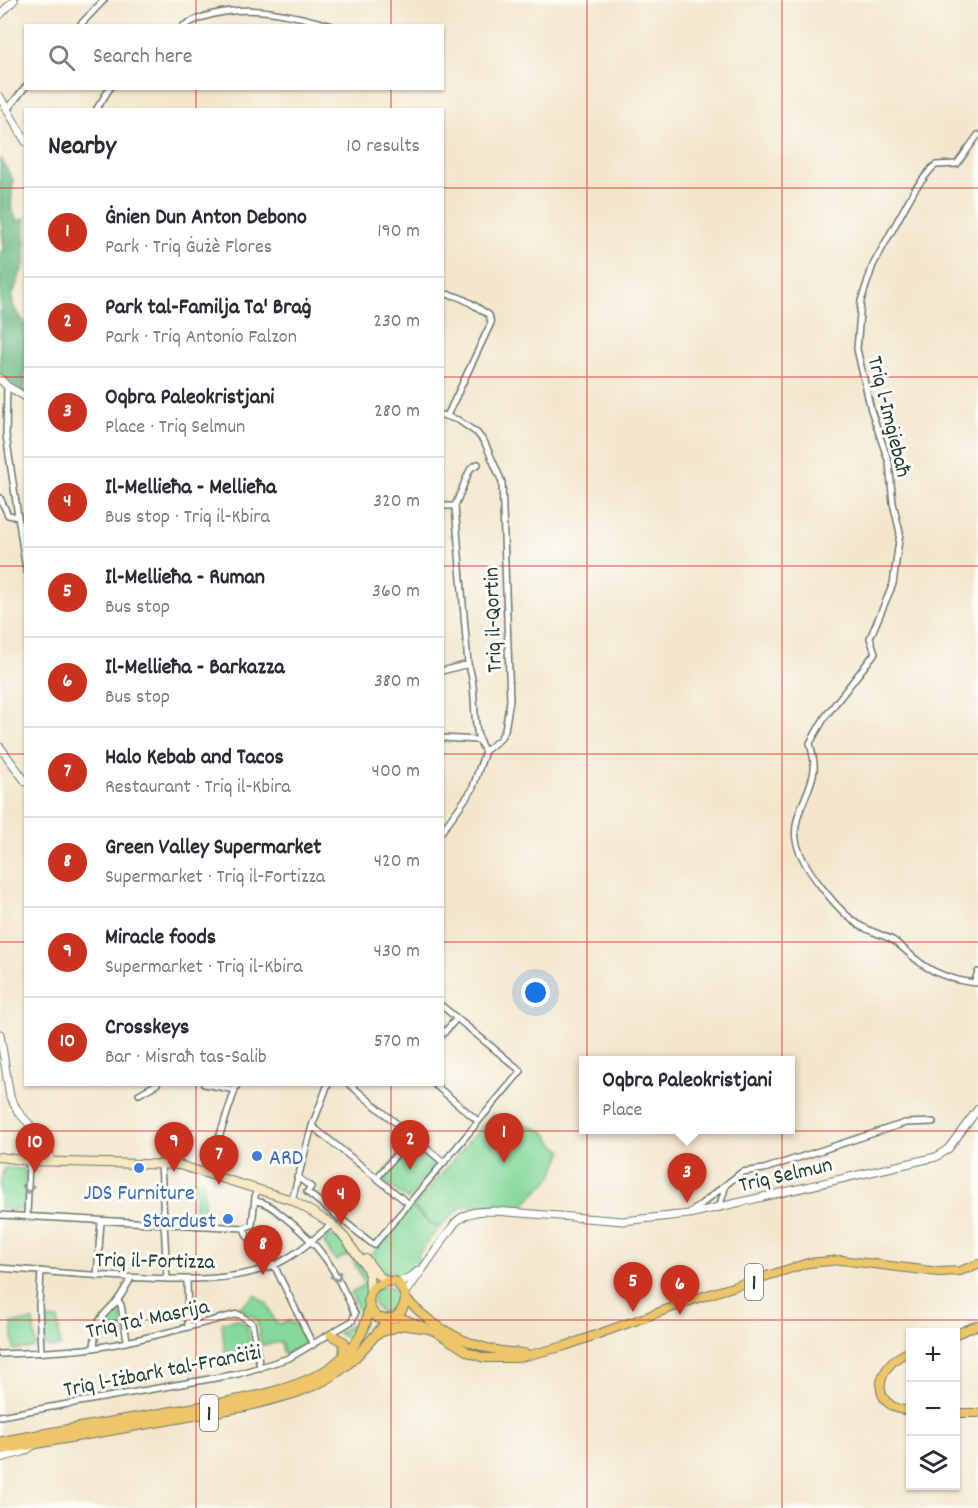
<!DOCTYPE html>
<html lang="en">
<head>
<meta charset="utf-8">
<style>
  :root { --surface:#fff; --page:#f2f2f3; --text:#2b2b33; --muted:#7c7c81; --line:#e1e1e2; --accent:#c8321e }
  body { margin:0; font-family:Dekko,sans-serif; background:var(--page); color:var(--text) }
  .controls { position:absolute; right:18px; bottom:18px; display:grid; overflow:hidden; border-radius:0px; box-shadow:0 2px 4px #0004 }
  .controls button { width:54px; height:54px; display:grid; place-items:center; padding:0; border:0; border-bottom:2px solid var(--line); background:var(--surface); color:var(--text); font:30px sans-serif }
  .you { position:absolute; left:536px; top:993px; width:21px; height:21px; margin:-15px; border:4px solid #fff; border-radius:50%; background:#1a73e8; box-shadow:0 0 0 9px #1a73e833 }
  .badge { display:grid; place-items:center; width:39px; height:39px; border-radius:50%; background:var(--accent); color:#fff; font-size:20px; font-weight:700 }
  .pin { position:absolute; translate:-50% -50px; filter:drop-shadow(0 2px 3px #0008) }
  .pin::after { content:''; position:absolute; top:32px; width:21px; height:18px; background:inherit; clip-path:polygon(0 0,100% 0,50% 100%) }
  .popup { position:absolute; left:579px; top:1056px; width:216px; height:78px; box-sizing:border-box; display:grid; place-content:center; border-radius:0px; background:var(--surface); filter:drop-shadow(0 2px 4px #0005); font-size:20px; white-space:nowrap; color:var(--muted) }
  .popup b { font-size:22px; color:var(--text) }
  .popup::after { content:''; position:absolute; left:50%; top:100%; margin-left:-12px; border:12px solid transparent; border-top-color:var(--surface) }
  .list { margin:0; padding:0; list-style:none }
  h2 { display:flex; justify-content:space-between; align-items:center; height:78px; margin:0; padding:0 24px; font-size:26px }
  h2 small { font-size:20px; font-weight:400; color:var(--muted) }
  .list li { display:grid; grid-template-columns:39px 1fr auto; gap:18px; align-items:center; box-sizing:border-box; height:90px; padding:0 24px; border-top:2px solid var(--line) }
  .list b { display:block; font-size:22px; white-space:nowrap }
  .list p { margin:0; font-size:20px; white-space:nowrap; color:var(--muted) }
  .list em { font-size:20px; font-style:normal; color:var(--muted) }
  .icon { flex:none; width:33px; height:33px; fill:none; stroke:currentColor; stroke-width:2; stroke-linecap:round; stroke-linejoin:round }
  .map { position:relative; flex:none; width:978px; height:1508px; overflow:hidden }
  .search { position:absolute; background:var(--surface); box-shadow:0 2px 4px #0004; left:24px; top:24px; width:420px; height:66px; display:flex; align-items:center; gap:15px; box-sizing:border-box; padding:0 21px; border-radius:0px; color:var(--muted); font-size:22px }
  .panel { position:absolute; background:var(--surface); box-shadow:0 2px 4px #0004; left:24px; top:108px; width:420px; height:978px; border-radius:0px }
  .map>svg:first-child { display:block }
  .green { fill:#85d99b; stroke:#528b68; stroke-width:1.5 }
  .forest { fill:#6cb983; stroke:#467b5c; stroke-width:1.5 }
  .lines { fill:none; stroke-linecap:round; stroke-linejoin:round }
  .minor-casing { stroke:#697869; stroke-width:8 }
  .tertiary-casing { stroke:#697869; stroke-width:9 }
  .secondary-casing { stroke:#697869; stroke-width:10 }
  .primary-casing { stroke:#697869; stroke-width:10 }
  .trunk-casing { stroke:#697869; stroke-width:11 }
  .minor { stroke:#fff; stroke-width:5 }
  .tertiary { stroke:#fff; stroke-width:7 }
  .secondary { stroke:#f8e8c3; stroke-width:8 }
  .primary { stroke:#eec569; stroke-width:8 }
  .trunk { stroke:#eec569; stroke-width:9 }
  .oneway { stroke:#8f9e9a }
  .grid { fill:none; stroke:#d62828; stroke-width:1.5; stroke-opacity:0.55 }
  .shop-dot { fill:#3f7fe0; stroke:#fdfcf7; stroke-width:2 }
  .labels { text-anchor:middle; stroke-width:6; stroke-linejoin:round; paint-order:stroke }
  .shield { fill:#fdfcf7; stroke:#62766e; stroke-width:1.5 }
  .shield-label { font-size:21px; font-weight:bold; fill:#1f3d34 }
  .street-label { font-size:22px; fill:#1f3d34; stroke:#fdfcf7 }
  .shop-label { font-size:22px; fill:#366cbe; stroke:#fdfcf7; text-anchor:start }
</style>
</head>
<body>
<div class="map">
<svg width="978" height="1508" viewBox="0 0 978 1508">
  <rect width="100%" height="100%" fill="#fdfcf7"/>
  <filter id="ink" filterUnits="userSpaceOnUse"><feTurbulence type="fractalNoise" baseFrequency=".0167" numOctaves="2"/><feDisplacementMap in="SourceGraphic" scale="12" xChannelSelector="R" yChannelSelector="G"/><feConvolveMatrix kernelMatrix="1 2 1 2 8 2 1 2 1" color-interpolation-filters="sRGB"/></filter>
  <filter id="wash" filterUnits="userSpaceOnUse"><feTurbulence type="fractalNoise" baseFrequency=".008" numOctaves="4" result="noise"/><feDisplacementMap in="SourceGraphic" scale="24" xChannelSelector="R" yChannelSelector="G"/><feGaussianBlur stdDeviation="1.35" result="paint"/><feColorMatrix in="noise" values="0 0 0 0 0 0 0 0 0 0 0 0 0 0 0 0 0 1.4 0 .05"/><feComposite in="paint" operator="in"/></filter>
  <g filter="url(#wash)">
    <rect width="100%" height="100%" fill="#f3e6cc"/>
    <!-- green -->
    <path class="green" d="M492,1114L544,1131L554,1144L563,1151L552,1176L521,1207L462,1206L441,1226L433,1225L414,1207Z
      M415,1142L439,1161L408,1200L380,1178L408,1143Z
      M4,1168L25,1169L24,1210L0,1208V1184Z
      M194,1178L203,1180L205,1221L195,1220Z
      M412,1207L432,1226L440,1227L418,1254L419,1264C401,1287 384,1279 368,1259Z
      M330,1235L344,1241L360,1261L368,1281L364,1322L360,1332L349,1345L346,1338L338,1333L358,1320L359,1311L351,1293L365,1284L351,1256H345L336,1261L324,1243L326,1236Z
      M373 1299a13 13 0 1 1 26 0a13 13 0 1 1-26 0Z
      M255,1295L267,1304L275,1322L280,1324L289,1321L291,1324L297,1322L305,1342L304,1344L284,1355L281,1342L261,1345L257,1320L239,1308Z
      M118,1307L121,1314L125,1336L102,1341L99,1337L101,1323Z
      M58,1319L60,1347L48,1348L45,1345L43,1320Z
      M237,1319L247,1325L251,1349L225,1353L222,1323Z
      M33,1321L36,1344L33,1348L14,1350L12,1323Z"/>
    <!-- forest -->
    <path class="forest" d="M0,158L13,180L11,207L17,221L25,219V261L12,296L14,308L25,323V393L0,375V252L4,251L0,208Z"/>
  </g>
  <g filter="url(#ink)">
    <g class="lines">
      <!-- minor casing -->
      <g class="minor-casing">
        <path id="minor" d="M79,26L104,0
          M183,26C231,0 280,11 333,26
          M7,110L26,86
          M96,110L110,88
          M978,135L957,164L936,165L932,168L915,189L873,265L861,301L857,349L871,410L889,463L893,503L900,533L893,584L870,638L875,653L825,717L810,743C812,752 815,761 814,770C811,794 792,814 796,840C800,865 839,913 861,926C871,932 884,935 894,941C904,948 912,957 922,964C937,975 960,982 978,983
          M442,295C456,291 478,308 489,315L491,323L447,416
          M7,386L6,435L26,570
          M442,415L458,420L477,433L485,443L502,482L510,700L505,730L500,739L485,751L472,790L442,831
          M478,464L471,468L468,474L455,506L468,664C479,691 469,729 485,751
          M0,498L8,515L18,517
          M442,506H455
          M442,671L468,664
          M442,738L478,740
          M974,983L978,972
          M442,1035L457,1018
          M204,1084L235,1090
          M349,1084L444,1163
          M434,1084L478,1121
          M139,1094L157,1084
          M312,1126L409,1204
          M161,1163L167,1279
          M207,1173L237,1084
          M297,1177L311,1187L307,1192L374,1245L521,1071L442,1006
          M377,1178L412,1135
          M292,1200L312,1126L328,1084
          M719,1208L726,1185
          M690,1213L742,1172L764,1169L905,1123L933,1122
          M0,1215L244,1228L252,1225L256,1188
          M27,1217L29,1161
          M244,1228L247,1236L270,1257L313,1345
          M0,1268C49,1272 97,1276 146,1278C188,1280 232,1281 272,1266C294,1257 314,1239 332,1224
          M41,1271L39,1305L41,1353
          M97,1276L101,1221
          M187,1280L188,1327
          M118,1301L121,1305L127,1340
          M94,1348C96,1321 98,1320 116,1302C122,1295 127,1285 131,1278
          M0,1354C31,1353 62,1352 93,1348C141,1341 190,1326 238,1314L252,1323L260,1368
          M0,1416L238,1374L289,1358L352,1321L355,1314C334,1268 323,1247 283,1216C274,1209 267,1202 255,1201"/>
      </g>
      <!-- tertiary casing -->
      <g class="tertiary-casing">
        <path id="tertiary" d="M0,15L14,0
          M0,97L26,142
          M0,379L7,386L26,397
          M0,747L26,782
          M0,1034L10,1097L19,1113L49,1145L50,1161
          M397,1282L408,1279L418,1271
          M405,1294L455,1223C467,1211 479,1211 495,1211L623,1221L689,1214L936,1157L948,1149L978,1109
          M0,1458L23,1452L34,1445"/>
      </g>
      <!-- secondary casing -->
      <g class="secondary-casing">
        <path id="secondary" d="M0,1157L29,1161L179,1165L292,1200L332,1224L345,1238L366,1267L369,1275L370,1293
          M366,1259L378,1275L387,1281"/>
      </g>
      <!-- primary casing -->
      <g class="primary-casing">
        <path id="primary" d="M406,1299C439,1333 477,1352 524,1353
          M397,1316L436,1332L468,1352L484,1358H517L565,1346L704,1296L808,1263L841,1260L939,1272L960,1271L978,1264
          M956,1334L978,1325
          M910,1351C874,1366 868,1407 910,1411
          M956,1413H978"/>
      </g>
      <!-- trunk casing -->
      <g class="trunk-casing">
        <path id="trunk" d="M387,1281L397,1282C400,1286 404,1291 405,1296C407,1303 400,1315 394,1318C389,1320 383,1319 378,1318C367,1309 366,1298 374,1287Z
          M378,1333L402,1325L426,1328
          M331,1335L344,1342V1355
          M0,1442C58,1431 116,1421 175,1411C220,1403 294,1394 331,1367C353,1350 365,1335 369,1308
          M0,1450L247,1406C279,1398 315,1390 342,1369C360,1355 375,1335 390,1318"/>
      </g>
      <!-- minor -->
      <use href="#minor" class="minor"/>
      <!-- tertiary -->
      <use href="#tertiary" class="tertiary"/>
      <!-- secondary -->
      <use href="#secondary" class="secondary"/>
      <!-- primary -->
      <use href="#primary" class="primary"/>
      <!-- trunk -->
      <use href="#trunk" class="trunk"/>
    </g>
    <!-- one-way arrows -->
    <defs><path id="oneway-chevron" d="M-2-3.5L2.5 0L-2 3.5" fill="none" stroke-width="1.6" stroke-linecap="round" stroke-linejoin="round" transform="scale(1.5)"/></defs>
    <g class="oneway">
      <use href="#oneway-chevron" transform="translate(28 1189) rotate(92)"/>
      <use href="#oneway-chevron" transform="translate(337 1277) rotate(62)"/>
    </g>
  </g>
  <!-- grid -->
  <path class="grid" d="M196,0V26M391,0V26M587,0V1508M782,0V1508M196,88V110M391,88V110M0,188H26M442,188H978M0,377H26M442,377H978M0,566H26M442,566H978M0,754H26M442,754H978M0,942H26M442,942H978M196,1084V1508M391,1084V1508M0,1131H978M0,1320H978"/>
  <!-- markers -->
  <g class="shop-dot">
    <circle cx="257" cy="1156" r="6"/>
    <circle cx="139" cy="1168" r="6"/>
    <circle cx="228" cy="1219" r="6"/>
  </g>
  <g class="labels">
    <!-- shield labels -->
    <g class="shield">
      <rect x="745" y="1264" width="18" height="36" rx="4.5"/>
      <rect x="200" y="1395" width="18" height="36" rx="4.5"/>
    </g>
    <g class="shield-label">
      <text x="754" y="1289">1</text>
      <text x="209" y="1420">1</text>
    </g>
    <!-- street labels -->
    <g class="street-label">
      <text transform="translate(891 416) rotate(76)" y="8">Triq l-Imġiebaħ</text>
      <text transform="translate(491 620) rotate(-92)" y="8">Triq il-Qortin</text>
      <text transform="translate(785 1173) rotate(-13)" y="8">Triq Selmun</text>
      <text transform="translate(155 1259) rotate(1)" y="8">Triq il-Fortizza</text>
      <text transform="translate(147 1317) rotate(-12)" y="8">Triq Ta' Masrija</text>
      <text transform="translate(162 1369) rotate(-11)" y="8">Triq l-Iżbark tal-Franċiżi</text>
    </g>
    <!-- shop labels -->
    <g class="shop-label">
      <text x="269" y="1164">ARD</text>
      <text x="139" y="1199" text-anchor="middle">JDS Furniture</text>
      <text x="216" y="1227" text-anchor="end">Stardust</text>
    </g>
  </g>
</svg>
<div class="controls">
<button>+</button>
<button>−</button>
<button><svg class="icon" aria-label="layers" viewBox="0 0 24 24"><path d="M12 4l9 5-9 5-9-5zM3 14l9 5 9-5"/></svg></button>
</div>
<div class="you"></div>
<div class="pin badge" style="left:504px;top:1163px">1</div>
<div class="pin badge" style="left:410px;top:1170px">2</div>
<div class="pin badge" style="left:687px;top:1203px">3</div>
<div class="popup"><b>Oqbra Paleokristjani</b>Place</div>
<div class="pin badge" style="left:341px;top:1225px">4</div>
<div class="pin badge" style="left:633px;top:1312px">5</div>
<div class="pin badge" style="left:680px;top:1315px">6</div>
<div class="pin badge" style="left:219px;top:1185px">7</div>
<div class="pin badge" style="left:263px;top:1275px">8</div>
<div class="pin badge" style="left:174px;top:1172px">9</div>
<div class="pin badge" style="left:35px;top:1173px">10</div>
<div class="search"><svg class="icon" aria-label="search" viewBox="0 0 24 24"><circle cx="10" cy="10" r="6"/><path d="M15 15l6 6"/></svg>Search here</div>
<section class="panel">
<h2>Nearby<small>10 results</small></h2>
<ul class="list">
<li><span class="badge">1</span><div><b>Ġnien Dun Anton Debono</b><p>Park · Triq Ġużè Flores</p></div><em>190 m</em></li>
<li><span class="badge">2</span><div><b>Park tal-Familja Ta' Braġ</b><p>Park · Triq Antonio Falzon</p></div><em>230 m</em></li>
<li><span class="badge">3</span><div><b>Oqbra Paleokristjani</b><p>Place · Triq Selmun</p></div><em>280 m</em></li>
<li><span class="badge">4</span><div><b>Il-Mellieħa - Mellieħa</b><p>Bus stop · Triq il-Kbira</p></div><em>320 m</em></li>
<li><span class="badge">5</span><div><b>Il-Mellieħa - Ruman</b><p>Bus stop</p></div><em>360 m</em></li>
<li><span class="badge">6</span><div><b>Il-Mellieħa - Barkazza</b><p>Bus stop</p></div><em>380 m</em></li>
<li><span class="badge">7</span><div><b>Halo Kebab and Tacos</b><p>Restaurant · Triq il-Kbira</p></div><em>400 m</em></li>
<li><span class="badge">8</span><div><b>Green Valley Supermarket</b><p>Supermarket · Triq il-Fortizza</p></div><em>420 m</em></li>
<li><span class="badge">9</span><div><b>Miracle foods</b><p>Supermarket · Triq il-Kbira</p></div><em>430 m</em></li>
<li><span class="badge">10</span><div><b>Crosskeys</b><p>Bar · Misraħ tas-Salib</p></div><em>570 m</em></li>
</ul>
</section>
</div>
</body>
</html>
